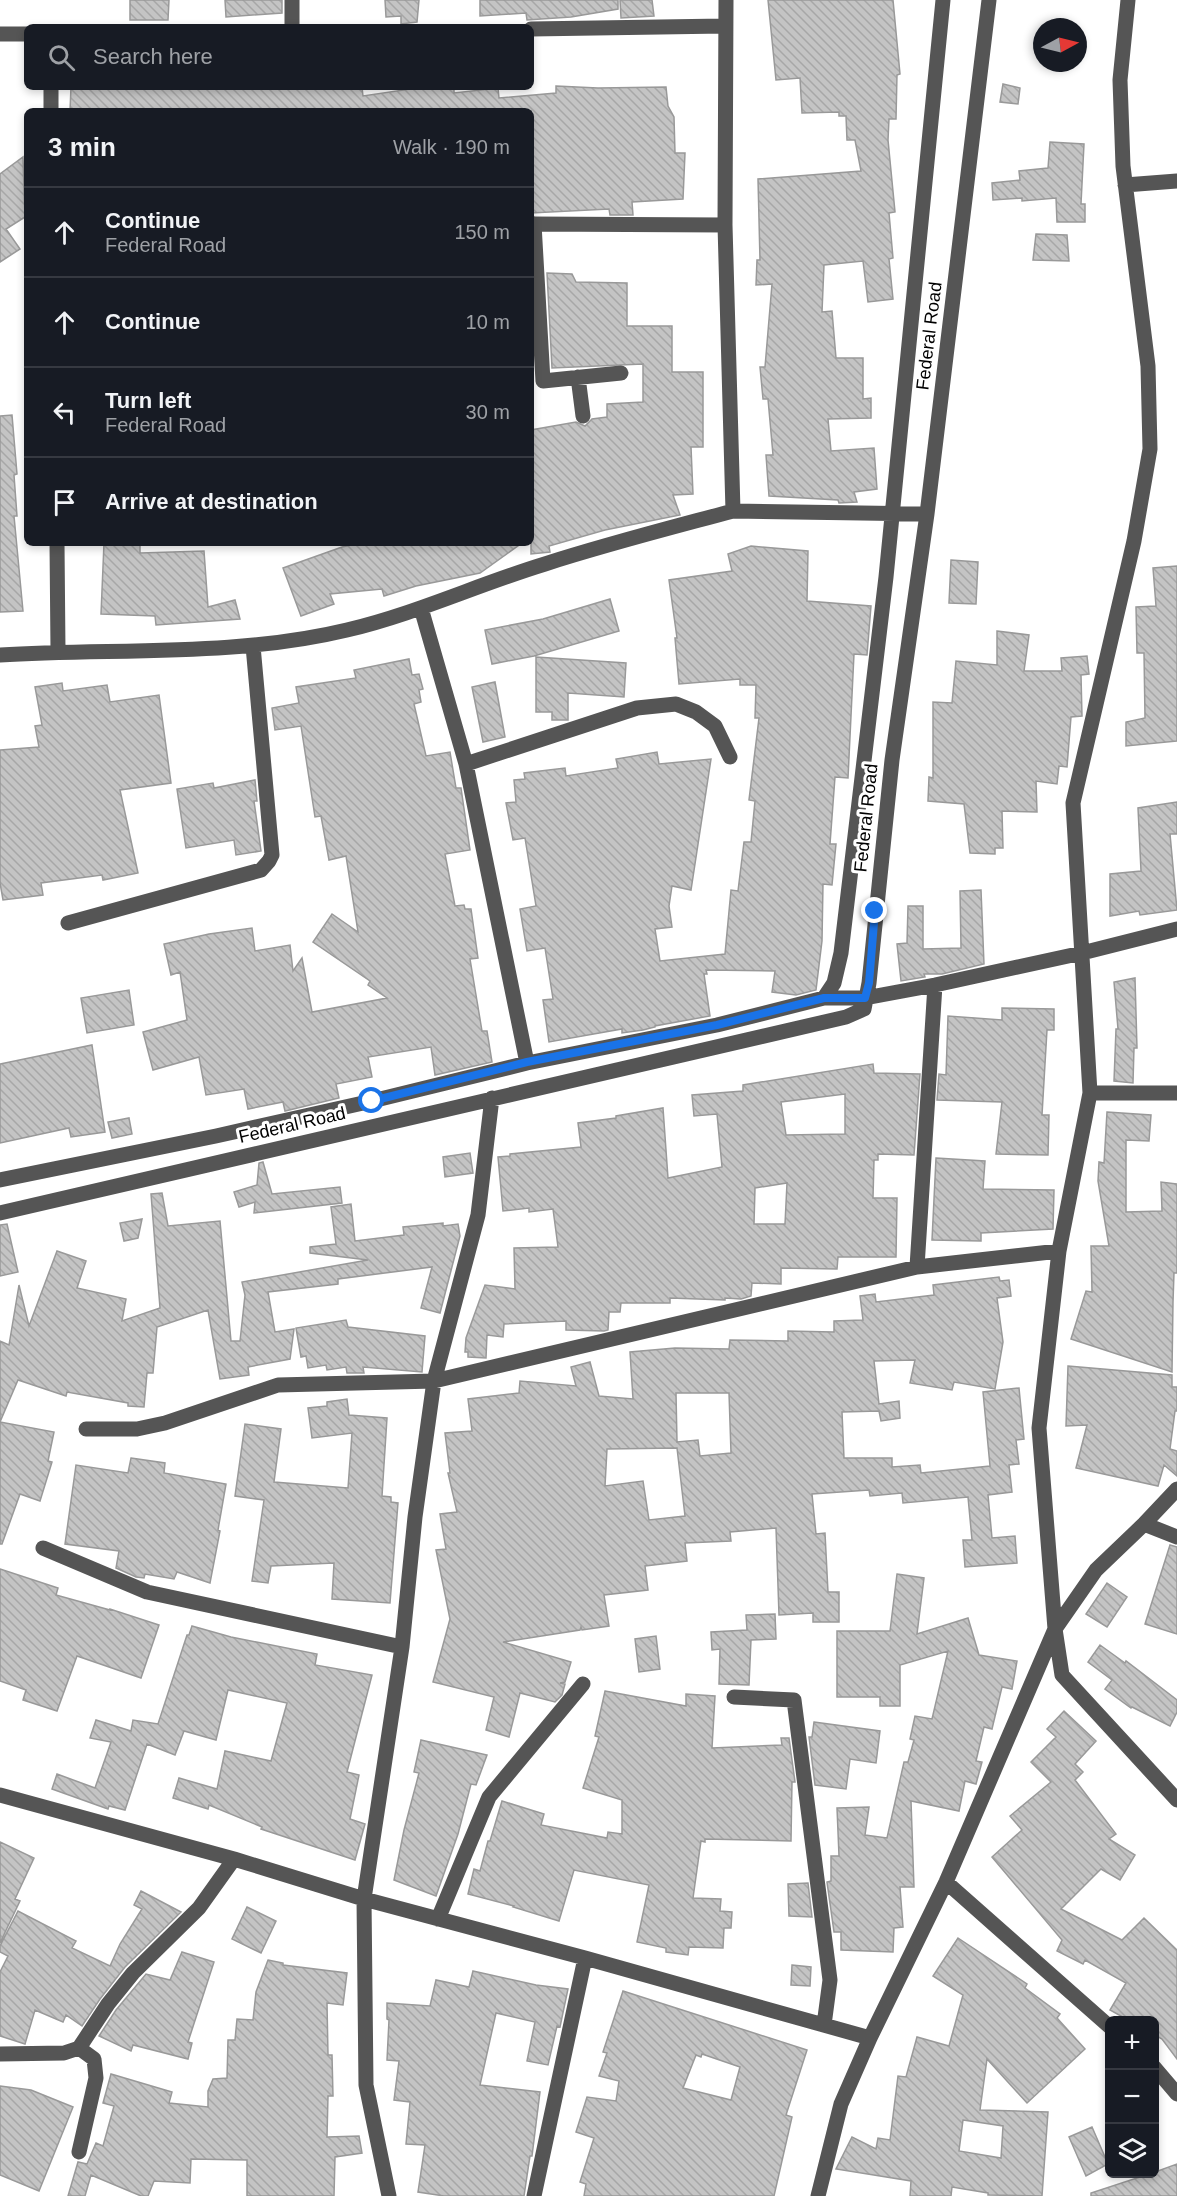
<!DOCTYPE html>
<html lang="en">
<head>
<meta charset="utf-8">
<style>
  :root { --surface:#171b24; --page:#242831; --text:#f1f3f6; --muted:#9ea1a6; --line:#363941 }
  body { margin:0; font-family:Helvetica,sans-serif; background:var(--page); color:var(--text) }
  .controls { position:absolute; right:18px; bottom:18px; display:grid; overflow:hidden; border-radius:9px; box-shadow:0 3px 9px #0003 }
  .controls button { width:54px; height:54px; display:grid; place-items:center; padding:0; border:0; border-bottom:2px solid var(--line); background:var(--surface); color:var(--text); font:30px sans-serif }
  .compass { position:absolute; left:1033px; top:18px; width:54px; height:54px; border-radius:50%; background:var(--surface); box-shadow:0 3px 9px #0003; rotate:83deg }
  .stop { position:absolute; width:18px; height:18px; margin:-14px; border:4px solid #1a73e8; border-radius:50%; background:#fff }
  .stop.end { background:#1a73e8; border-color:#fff; box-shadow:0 2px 6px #0008 }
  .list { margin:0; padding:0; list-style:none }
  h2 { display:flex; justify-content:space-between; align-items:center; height:78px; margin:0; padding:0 24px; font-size:26px }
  h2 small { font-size:20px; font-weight:400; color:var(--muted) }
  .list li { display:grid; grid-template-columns:39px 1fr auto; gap:18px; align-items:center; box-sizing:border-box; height:90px; padding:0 24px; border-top:2px solid var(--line) }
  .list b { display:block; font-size:22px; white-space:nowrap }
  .list p { margin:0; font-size:20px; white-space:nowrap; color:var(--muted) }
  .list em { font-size:20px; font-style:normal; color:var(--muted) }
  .icon { flex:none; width:33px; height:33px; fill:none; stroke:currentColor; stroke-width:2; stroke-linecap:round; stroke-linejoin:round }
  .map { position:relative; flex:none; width:1177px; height:2196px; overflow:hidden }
  .search { position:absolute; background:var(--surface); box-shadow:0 3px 9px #0003; left:24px; top:24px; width:510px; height:66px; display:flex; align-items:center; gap:15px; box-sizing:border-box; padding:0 21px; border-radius:9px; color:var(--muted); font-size:22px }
  .panel { position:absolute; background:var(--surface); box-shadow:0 3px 9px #0003; left:24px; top:108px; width:510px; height:438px; border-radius:9px }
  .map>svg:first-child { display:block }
  .building { fill:url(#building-back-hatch); stroke:#999; stroke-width:1.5; fill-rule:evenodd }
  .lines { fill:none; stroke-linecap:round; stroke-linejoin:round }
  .minor { stroke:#555; stroke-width:15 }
  .route { stroke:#1a73e8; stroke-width:8 }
  .labels { text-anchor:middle; stroke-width:6; stroke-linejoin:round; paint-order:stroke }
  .street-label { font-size:18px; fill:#000; stroke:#fff }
</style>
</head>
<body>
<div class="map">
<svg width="1177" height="2196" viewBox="0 0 1177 2196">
  <defs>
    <pattern id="building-back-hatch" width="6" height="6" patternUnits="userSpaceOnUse" patternTransform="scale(1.5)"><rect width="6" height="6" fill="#c4c4c4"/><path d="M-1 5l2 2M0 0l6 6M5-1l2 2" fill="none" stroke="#a7a7a7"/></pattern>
  </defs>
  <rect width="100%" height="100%" fill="#fff"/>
  <!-- building -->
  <path class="building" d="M130,0H169L168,20H130Z
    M225,0H282V13L226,17Z
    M385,0H419L417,22L401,24V16L386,17Z
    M480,0H618V9L571,17L527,20L526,13L480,16Z
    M620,0H652L654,16L621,18Z
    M768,0H893L900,74L897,75L896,119H889L888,140L895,212L889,213L893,258L889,259L893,299L868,302L863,261L824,265L822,312L832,311L836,358H863V399L871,398V418L828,419L831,451L874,448L877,489L854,492L857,502L839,503L838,500L769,496L766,455H773L768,399H763L760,367H765L772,284L756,285L757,260H760L758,179L861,171L855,140H847L846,116H839V112L802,113L800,78L776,80Z
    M1003,84L1020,88L1018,104L1000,102Z
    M556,86L598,88L666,87L668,106L674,117L675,153H685L683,199L632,202L633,215H610L609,209L531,213V111H70L71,87H124V89L146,87H362L363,96L424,87L454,89V93L498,88L499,98L556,93Z
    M1050,142L1084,144L1081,204H1085V222H1057L1056,198L1022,201V198L993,200L992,183L1020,180L1019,171L1048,168Z
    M23,157L25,217L6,229L20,249L0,262V174Z
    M1036,234L1067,235L1069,261L1033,260Z
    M547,273L572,274L576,282L627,283V326H672V372H703V447H691L693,494L673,495L680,515L605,530L549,546L550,552L531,554V430L576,422L585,426L592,419L607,417V404L643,402V364L552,368Z
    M12,415L17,474L14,475L17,516H14L23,611L0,612V416Z
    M104,543H140V553L204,551L208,607L235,600L240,619L156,625L155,616L101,614Z
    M361,543H522L480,573L416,586L384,596L382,589L330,594L334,604L301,616L283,568L342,547Z
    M751,546L808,551L807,601L871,606L867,655L854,654L848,778L835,777L830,844H836L832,885L823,884L822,941L816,990L796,995L772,992L775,971L706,970L707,974H704L710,1016L655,1026V1027L643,1030L622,1033V1029L549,1042L543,1000L553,999L545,948L527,951L520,909L536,906L525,838L513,840L506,803L516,802L514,780L525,779L524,773L565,768L566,776L618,768L616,759L657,752L659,764L711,759L691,890L672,886L669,906L672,927L655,929L660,961L725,954L731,890L738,891L744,842H751L755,801L749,800L759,718H755L756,685H740V679L679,684L675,638H677L669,580L732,571L728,554Z
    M951,560L978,562L976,604L949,603Z
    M1177,566V741L1126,746V722L1145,718L1144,653H1137L1136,607L1156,606L1153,568Z
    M610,599L619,631L534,656L492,664L485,630L543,619Z
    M997,631L1029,635L1024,671H1062L1061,658L1087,656L1089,674L1081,675L1082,716L1071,717L1067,767L1059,766L1057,784L1036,781L1037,812L1002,811L1003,848H995V854L970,853L964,804L928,801L929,777L933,778V702L952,703L956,661L997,665Z
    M536,657L626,663L624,697L568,693V720H552V712H536Z
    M409,659L412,675L419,674L423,689L419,690L421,702L414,704L426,756L450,752L456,788H461L470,850L445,854L455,906L464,905L465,909H471L478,958L470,959L482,1031H487L492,1062L435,1075L431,1047L368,1057L372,1077L336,1084L339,1098L285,1111L283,1102L248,1109L244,1089L206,1095L199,1057L153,1070L143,1032L187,1020L180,972L171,975L164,944L209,934L252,928L255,951L290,945L293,971L302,958L312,1012L387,998L368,985L370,981L313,942L332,914L358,932L346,856L329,860L321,816L315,817L301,726L275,730L272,708L299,703L296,687L356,678L354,670Z
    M495,682L505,737L483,742L472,687Z
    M62,683L63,691L107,685L110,702L159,695L171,783L120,790L138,873L103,880L102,875L41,883L43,895L3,900L0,883V750L39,747L35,726L42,725L35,687Z
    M255,780L257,801H254L261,851L236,855L234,840L186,848L177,789L213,783L214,788Z
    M1177,802V834H1170L1177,910L1140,915L1139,911L1110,916V874L1141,871L1138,808Z
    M981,890L984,964L942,974H924L925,977L901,981L897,944L907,943L908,906H923V949L961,948L960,891Z
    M1135,978L1137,1048H1134L1133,1083L1114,1081L1116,1029H1118L1114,982Z
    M129,990L134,1025L87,1033L81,998Z
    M1002,1008L1054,1009V1030H1047L1042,1115H1049L1048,1155L996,1154L1002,1102L937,1100L939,1074L946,1075L948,1016L1002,1020Z
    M92,1045L105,1132L71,1137L69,1128L0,1143V1064Z
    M873,1064L874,1073L920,1074L914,1155L878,1154V1160H874L873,1198H897L896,1257H838L837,1269L781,1268V1284L752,1283L751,1296L741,1299L725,1298V1300L670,1298V1303H621L620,1312H609L608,1330L604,1331L566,1330V1321L504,1324L503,1337L487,1335L486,1358L468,1357V1352H465L466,1338L485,1285L515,1289L514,1248L558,1247L553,1209L529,1212V1208L503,1211L498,1157L510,1156V1154L581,1147L578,1123L616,1118V1116L663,1108L668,1178L722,1167L717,1114L694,1116L692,1095L743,1091V1085ZM845,1094V1134L786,1135L781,1102ZM787,1183L785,1224H754L755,1188Z
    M1107,1112L1151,1115L1149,1141L1126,1140V1212L1162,1211L1161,1182L1177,1184V1273H1174L1173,1302L1172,1372L1071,1339L1086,1291L1092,1292L1091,1246H1109L1098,1181L1099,1162L1104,1163Z
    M129,1118L132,1134L112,1138L108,1122Z
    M470,1153L473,1173L445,1177L443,1157Z
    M936,1158L985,1161L983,1189L1054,1190L1053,1229L981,1233V1241L932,1240Z
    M263,1162L272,1194L340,1187L342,1203L254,1213L255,1202L239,1207L234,1192L257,1185L259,1163Z
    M162,1193L168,1226L220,1221L231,1341H240L245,1295L242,1282L368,1260L310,1253V1247L336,1244L331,1207L351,1204L355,1241L404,1235L403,1227L443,1223V1226L458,1224L460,1236L440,1313L421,1308L432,1267L338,1279V1284L268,1292L275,1332L294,1329L290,1359L248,1367L249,1375L220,1379L208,1310L157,1327L153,1373H147L144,1407L128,1406V1403L67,1392L66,1396L18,1380L0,1422V1341L9,1345L19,1285L29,1326L57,1251L86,1261L77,1288L126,1299L122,1321L160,1308L151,1194Z
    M142,1219L138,1238L124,1241L120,1223Z
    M7,1224L18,1272L0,1276V1225Z
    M999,1277L1000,1281L1009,1280L1011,1296L997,1298L1003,1342L995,1389L954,1382L952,1390L910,1383L915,1360L874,1361L879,1404L899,1401L900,1418L881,1421L879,1411L842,1412L844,1458H892V1467L920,1465L921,1473L990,1466L983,1392L1019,1388L1024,1439L1016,1440L1019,1464L1009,1465L1012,1492L988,1495L992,1538L1015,1536L1017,1563L965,1567L963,1540H972L968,1497L903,1503L902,1493L870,1496L869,1490L812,1494L816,1534L825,1533L828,1592H839V1622H813V1613L779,1615L776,1528L730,1532L731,1541L685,1543L687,1561L645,1566L648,1590L604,1595L609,1626L582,1630L581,1627L580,1630L503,1642L571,1662L565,1682L560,1683L565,1684L562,1695L555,1702L520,1693L509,1737L486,1730L494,1697L433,1682L450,1619L436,1550L446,1549L440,1514L457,1512L448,1473H450L445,1433L472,1431L468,1399L519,1393L520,1381L576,1386L571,1367L590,1362L599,1396L633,1399L630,1352L675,1348L729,1349L730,1340L788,1341V1331L834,1332V1321L863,1320L860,1296L875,1294L876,1302L934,1295L933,1285ZM676,1393H729L731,1453L700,1456L698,1440L677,1442ZM677,1448L685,1516L649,1520L643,1481L605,1486L607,1449Z
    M346,1320L348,1327L425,1336L422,1372L363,1367L364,1373H347L346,1367L327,1370L326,1365L308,1368L306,1356L301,1357L296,1328Z
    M1068,1366L1172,1375V1387H1177V1411H1175L1170,1449L1177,1451V1476L1164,1465L1158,1486L1076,1468L1087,1425L1066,1426Z
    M347,1399L349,1415L387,1418L382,1496L391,1497V1502L398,1503L390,1603L332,1599L334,1563L271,1566L268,1583L252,1581L264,1500L235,1496L245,1424L281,1429L274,1482L348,1488L352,1433L312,1438L308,1408L327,1406V1402Z
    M0,1422L54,1432L48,1461L52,1462L40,1501L20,1494L2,1544H0Z
    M131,1458L165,1463L164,1473L226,1484L218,1530L220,1531L210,1583L177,1572L174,1579L145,1574L144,1578L136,1577L116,1568L119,1551L65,1544L76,1465L128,1473Z
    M1170,1545L1177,1547V1634L1145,1624Z
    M0,1569L58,1588L56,1595L110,1610V1609L159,1625L141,1678L77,1656L57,1711L23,1700L26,1690L0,1681Z
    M897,1574L924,1578L917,1634L968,1618L979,1655L1017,1661L1012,1689L1002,1687L992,1729L984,1727L976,1761L982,1762L976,1784L965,1781L959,1811L911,1801L914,1887H900L903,1927L894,1928L893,1952L841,1950V1932H834L827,1882L831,1881V1856H839L837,1808L869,1807L865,1835L887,1838L904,1762H908L914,1740L910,1739L915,1716L932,1719L948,1651L900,1665V1706H880V1697H837V1631H890Z
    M1107,1583L1127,1597L1107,1627L1086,1614Z
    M775,1614L776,1639L751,1640L749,1685L719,1684L720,1649L712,1650L711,1632L747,1630L746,1615Z
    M192,1626L231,1637L317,1654L315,1665L372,1675L347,1772L359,1775L350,1819L365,1824L355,1860L261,1829L262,1827L209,1805L208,1809L173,1798L179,1778L217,1789L225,1751L271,1761L287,1703L228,1690L216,1740L184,1731L175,1755L147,1744L125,1810L109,1806L108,1809L52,1789L57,1774L95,1788L111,1742L90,1738L96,1720L131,1731L133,1720L158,1724L187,1635H189Z
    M656,1636L660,1669L639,1672L635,1639Z
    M1100,1645L1125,1663L1126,1661L1177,1700V1712L1170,1726L1132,1707L1131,1708L1105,1689L1112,1680L1088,1662Z
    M605,1691L686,1706V1694L715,1696L712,1748L782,1745L781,1738H789L795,1782H792L791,1841L705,1839V1842L701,1841L693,1898L721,1899L720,1911L732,1912L731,1928H724L723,1948L689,1947L688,1955L666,1952V1948L637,1942L649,1885L574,1870L559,1921L513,1907L514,1906L468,1894L474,1869L480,1871L488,1841H490L502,1801L544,1814L541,1825L607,1838L608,1832L622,1834V1800L583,1788L599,1737L595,1736Z
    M1064,1711L1096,1741L1075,1764L1083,1772L1075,1780L1116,1834L1109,1839L1135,1855L1120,1880L1101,1869L1061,1909L1122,1940L1144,1918L1177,1950V2059L1162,2039L1155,2035V2020H1128L1110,2010L1126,1983L1085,1960L1083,1964L1057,1951L1062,1940L992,1857L1022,1830L1010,1816L1051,1782L1031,1762L1056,1737L1047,1729Z
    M814,1722L880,1731L876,1763L850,1759L846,1789L815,1785L809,1737H812Z
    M421,1740L487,1755L476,1785L471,1784L458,1834L436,1896L394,1880L404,1830L419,1773L414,1772Z
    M0,1842L34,1858L15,1899L20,1901L0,1943Z
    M808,1883L812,1917L789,1916L788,1884Z
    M141,1891L181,1912L125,1967L100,1999L82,2026L66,2015L63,2022L35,2010L25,2044L0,2036V1972L8,1956L0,1952V1946L18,1911L76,1941L72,1948L110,1966L120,1944L142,1909L134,1905Z
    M247,1907L276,1921L261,1953L232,1939Z
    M958,1938L1027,1984L1025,1988L1060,2014L1057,2018L1085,2049L1027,2103L987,2059L980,2110L1048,2112L1042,2196L988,2195V2193L952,2187L951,2196H910L911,2181L836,2169L852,2137L876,2149L878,2138L890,2140L898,2076L906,2077L917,2037L949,2046L963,1995L933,1976ZM963,2120L1003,2126L1001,2158L959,2151Z
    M182,1952L214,1962L188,2042L192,2043L188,2059L133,2045L131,2051L99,2036L116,2010L146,1974L170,1980Z
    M268,1960L283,1963V1965L347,1973L343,2005L327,2003L328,2055H332L333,2096H328L327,2137L359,2136L362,2153L335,2157L334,2196H247V2160L191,2159L190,2183L154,2181L148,2196H141L91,2175L85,2196H68L78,2162L87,2164L96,2143L103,2146L114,2106L103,2103L111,2074L172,2092L169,2103L208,2107V2091L213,2079L227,2078L228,2040H235L237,2019L253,2020L256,1992Z
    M792,1965L811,1967L810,1986L791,1985Z
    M473,1971L536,1985L568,1989L560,2027L557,2026L548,2065L527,2061L535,2022L496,2013L480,2085L540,2092L532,2156H530L524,2196H444L418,2192L425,2145L406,2144L410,2102L394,2100L399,2061L387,2060L389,2020L387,2019V2003L430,2006L436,1980L469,1987Z
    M623,1991L807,2050L786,2115L792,2117L774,2196H584L586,2184L580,2182L594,2138L576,2132L587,2097L616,2101L619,2081L599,2076L607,2053L603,2052ZM702,2054L740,2067L731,2100L683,2088L696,2055L701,2057Z
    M0,2086L31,2090L73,2107L39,2191L0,2175Z
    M1092,2127L1108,2164L1086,2176L1069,2137Z
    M1177,2164V2196H1091V2193L1149,2174H1155V2172Z"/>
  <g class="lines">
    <!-- minor -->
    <path class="minor" d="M1128,0L1120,80L1123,166L1148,366L1150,449L1134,541L1073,803L1090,1093L1059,1251L1039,1428L1055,1629L1062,1675L1177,1800
      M292,27V0
      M531,29L724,26
      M0,34H27
      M51,87V111
      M1125,185L1177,181
      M531,224L725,225
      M534,224L543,381L621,373
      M578,377L583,416
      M733,511L927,514
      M57,543L58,651
      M421,608L466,764L527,1063
      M0,655C115,648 235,657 347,630C415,614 479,584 545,564C607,544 670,528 733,511L725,225L726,0
      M466,764L637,708L676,704L696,712L715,726L730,757
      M68,923L261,870L269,861L272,855L253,646
      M824,998L834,983L841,953L886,577L943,0
      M1090,1093H1177
      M0,1180L216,1136L372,1101L527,1063L717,1025L824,998H865L935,985L1082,953L1177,929
      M0,1213L846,1017L864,1009L869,983L892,760L927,514L989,0
      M917,1267L935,985
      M86,1429H137L165,1423L278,1385L434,1381L917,1267L1059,1251
      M1144,1524L1177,1537
      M43,1548L147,1592L402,1647
      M734,1697L794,1700L830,1980L824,2025
      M0,1795L234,1859L364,1899L585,1958L870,2038
      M946,1882L1110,2027
      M438,1919L489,1797L583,1684
      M79,2048L94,2059L96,2078L79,2152
      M0,2054L64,2053L79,2048L108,2004L133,1973L199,1908L234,1859
      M1154,2067L1177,2094
      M389,2196L366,2085L364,1899L402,1647L415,1517L434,1381L478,1215L492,1098
      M534,2196L585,1958
      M818,2196L841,2104L870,2038L946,1882L1055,1629L1096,1570L1144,1524L1177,1489"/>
  </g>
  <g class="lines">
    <!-- route -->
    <path class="route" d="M372,1101L527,1062L717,1025L824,998H865L869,983L875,911"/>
  </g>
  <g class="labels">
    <!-- street labels -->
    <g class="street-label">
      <text transform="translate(929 336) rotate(-83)" y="6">Federal Road</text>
      <text transform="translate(866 818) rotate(-84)" y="6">Federal Road</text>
      <text transform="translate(292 1125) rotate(-13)" y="6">Federal Road</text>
    </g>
  </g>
</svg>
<div class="controls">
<button>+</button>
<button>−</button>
<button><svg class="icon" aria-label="layers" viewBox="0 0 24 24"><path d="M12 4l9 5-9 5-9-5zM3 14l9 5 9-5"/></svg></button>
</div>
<svg class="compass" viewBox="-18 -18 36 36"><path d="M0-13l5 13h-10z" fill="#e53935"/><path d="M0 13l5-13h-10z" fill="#9ea1a6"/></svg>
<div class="stop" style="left:372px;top:1101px"></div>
<div class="stop end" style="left:875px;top:911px"></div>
<div class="search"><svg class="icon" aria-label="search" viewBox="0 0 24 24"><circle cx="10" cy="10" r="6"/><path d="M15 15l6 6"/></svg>Search here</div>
<section class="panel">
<h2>3 min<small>Walk · 190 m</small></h2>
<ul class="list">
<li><svg class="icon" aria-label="ahead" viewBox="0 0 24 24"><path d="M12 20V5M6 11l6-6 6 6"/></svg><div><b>Continue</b><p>Federal Road</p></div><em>150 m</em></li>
<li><svg class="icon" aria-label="ahead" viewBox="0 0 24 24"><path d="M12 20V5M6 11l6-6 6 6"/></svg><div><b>Continue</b></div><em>10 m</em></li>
<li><svg class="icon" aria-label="left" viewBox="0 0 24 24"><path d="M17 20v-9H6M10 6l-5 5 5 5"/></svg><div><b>Turn left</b><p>Federal Road</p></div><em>30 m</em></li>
<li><svg class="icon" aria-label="arrive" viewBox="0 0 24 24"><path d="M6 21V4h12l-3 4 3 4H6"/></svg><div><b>Arrive at destination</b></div></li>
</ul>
</section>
</div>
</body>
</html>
